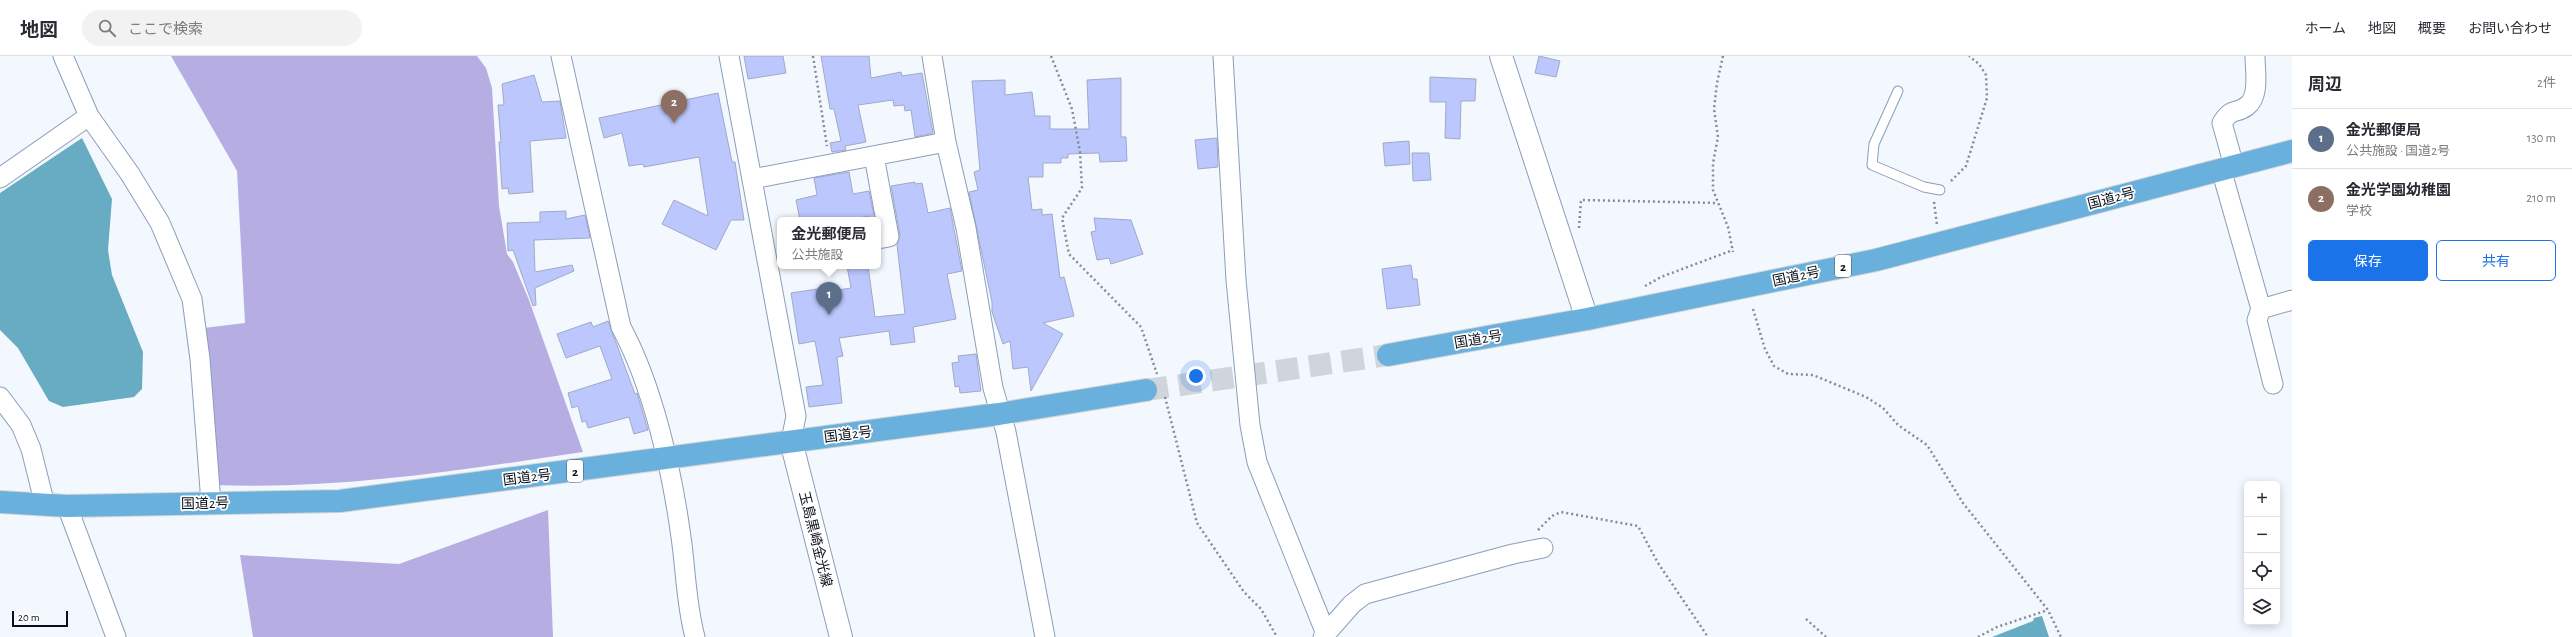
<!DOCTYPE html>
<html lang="ja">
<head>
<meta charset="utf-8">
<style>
  :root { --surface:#fff; --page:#f2f2f3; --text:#2b2b33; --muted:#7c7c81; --line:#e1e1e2; --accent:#1a73e8 }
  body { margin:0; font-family:"Alegreya Sans","Noto Sans JP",sans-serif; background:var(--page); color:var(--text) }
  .controls { position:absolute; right:12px; bottom:12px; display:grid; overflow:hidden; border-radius:6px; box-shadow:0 2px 10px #0003 }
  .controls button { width:36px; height:36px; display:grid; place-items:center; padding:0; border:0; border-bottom:1px solid var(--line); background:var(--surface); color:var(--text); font:20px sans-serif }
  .scale { position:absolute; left:12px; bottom:10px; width:56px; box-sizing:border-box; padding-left:4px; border:2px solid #09101a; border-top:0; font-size:11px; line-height:14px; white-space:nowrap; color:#09101a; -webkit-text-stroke:3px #fff; paint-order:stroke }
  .you { position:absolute; left:1196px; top:320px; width:14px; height:14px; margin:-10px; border:3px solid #fff; border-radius:50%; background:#1a73e8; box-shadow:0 0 0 6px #1a73e833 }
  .badge { display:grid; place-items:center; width:26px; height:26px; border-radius:50%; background:var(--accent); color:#fff; font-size:13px; font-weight:700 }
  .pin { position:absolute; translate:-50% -33px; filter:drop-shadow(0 1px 2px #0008) }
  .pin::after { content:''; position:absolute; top:21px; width:14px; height:12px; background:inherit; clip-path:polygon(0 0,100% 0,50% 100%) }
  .popup { position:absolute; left:777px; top:161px; width:104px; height:52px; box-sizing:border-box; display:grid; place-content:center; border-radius:6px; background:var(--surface); filter:drop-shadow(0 1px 3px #0005); font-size:13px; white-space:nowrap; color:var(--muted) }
  .popup b { font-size:15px; color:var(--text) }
  .popup::after { content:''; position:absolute; left:50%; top:100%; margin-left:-8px; border:8px solid transparent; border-top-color:var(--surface) }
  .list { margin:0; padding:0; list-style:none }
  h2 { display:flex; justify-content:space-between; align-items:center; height:52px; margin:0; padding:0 16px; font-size:17px }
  h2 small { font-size:13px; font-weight:400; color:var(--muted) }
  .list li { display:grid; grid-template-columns:26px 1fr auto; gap:12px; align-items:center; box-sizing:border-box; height:60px; padding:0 16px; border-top:1px solid var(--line) }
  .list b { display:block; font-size:15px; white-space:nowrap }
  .list p { margin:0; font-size:13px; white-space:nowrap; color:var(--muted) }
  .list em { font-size:13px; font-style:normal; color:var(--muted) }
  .actions { display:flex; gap:8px; padding:12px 16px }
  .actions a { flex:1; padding:9px 0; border:1px solid var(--accent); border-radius:6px; text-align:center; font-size:14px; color:var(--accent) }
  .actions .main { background:var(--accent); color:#fff }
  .icon { flex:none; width:22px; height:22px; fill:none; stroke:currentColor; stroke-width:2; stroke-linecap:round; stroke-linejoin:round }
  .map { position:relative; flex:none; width:2292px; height:581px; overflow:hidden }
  header { display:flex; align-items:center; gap:24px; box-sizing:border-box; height:56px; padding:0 20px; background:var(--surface); border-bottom:1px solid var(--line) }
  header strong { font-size:19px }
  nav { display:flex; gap:22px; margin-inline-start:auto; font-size:14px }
  .search { width:280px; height:36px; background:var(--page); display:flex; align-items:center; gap:10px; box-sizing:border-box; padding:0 14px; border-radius:22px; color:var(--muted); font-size:15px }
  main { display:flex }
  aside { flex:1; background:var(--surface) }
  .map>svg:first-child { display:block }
  .forest { fill:#b6ade2 }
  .water { fill:#67acc2 }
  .building { fill:#bbc7fd; stroke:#a1a9c8 }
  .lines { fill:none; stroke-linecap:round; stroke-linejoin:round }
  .highway-tunnel { stroke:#d0d5dc; stroke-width:22; stroke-dasharray:22 11; stroke-linecap:butt }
  .lane-casing { stroke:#8a9eb9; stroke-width:11 }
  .street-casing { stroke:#8a9eb9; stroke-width:21 }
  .secondary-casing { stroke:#8a9eb9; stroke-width:24 }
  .highway-casing { stroke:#d3d4d6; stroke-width:24 }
  .path { stroke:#858b93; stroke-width:2.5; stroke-dasharray:2 3; stroke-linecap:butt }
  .lane { stroke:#fff; stroke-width:9 }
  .street { stroke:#fff; stroke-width:19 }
  .secondary { stroke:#fff; stroke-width:22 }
  .highway { stroke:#6ab0dc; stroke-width:22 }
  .labels { text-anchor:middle; stroke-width:3.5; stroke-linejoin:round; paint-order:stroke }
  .shield { fill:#fff; stroke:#53585f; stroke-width:1 }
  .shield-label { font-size:13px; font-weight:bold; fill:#09101a }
  .street-label { font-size:14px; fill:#09101a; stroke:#fff }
</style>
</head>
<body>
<header>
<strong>地図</strong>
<div class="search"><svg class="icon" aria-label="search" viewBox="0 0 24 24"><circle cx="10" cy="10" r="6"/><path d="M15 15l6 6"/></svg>ここで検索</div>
<nav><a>ホーム</a><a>地図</a><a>概要</a><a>お問い合わせ</a></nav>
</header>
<main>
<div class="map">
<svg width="2292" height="581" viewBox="0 0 2292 581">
  <rect width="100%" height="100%" fill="#f3f8fe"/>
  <!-- forest -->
  <path class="forest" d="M171,0H477L486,12L492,32L499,150L507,198L513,206L529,244L583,396C462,414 339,434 215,429L204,272L245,267L237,115Z
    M548,454L553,581H253L240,499L399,508Z"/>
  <!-- water -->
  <path class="water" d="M82,82L112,143L108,194L112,219L143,296L142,333L134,341L63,351L49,345L18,292L0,274V137Z
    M2042,560L2049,581H1992L2033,565L2034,562Z"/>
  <!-- building -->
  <path class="building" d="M744,0H783L786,17L748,23Z
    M821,0H869L871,22L901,16L902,20L922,17L933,77L915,81L911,54L905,55L904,49L894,50L893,44L858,49L866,86L845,90L846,94L832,96L830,87L841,85L834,53H830Z
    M1539,0L1560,5L1556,21L1535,17Z
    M534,19L542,46L560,45L566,82L530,85L533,136L509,138L508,132L502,133L499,86H501L498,49H504L502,28Z
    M1430,21L1476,23L1475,45H1461L1460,83L1445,82L1446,46H1430Z
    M1121,22V81H1126L1127,105L1100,106L1099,97L1068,98V102H1061V107H1043V121H1028L1032,154L1042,153V159L1052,158L1060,222L1064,221L1074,260L1043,267L1063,278L1031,335L1028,311L1013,313L1010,285L1003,288L992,256V246L969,136L978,134L974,116L980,114L972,25L1005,24V39L1032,36L1035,60H1050V73H1089L1087,24Z
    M718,37L732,106H735L744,164H731L716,194L662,168L674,144L708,160L699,101L644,111L643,108L629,110L622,77L604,82L599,62Z
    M1217,82L1218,111L1198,113L1195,84Z
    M1409,85L1410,108L1385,110L1383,87Z
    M1412,97H1429L1431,124L1413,125Z
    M849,116L853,138L869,135L875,164H871L870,160L845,164H800L796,144L817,139L814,122Z
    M915,126V128L922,127L928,157L950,152L962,215L947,218L956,263L913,271L915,286L891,289L889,275L839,282L843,300L837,301L842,347L809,351L806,331L823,329L815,285L799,288L791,237L817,233L818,237L851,232L847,210H868L875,261L905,258L897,189L900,179L891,130Z
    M566,155V163L585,159L590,182L534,184L535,216L572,209L574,215L535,232L536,249L533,250L513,194L508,195L507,167L540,166V156Z
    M1094,162L1131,164L1143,198L1111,208L1109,202L1097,204L1091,176L1096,175Z
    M1411,209L1413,223H1417L1420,249L1387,253L1382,213Z
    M608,265L635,338L637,337L648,374L634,378L629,361L588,372L586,365L582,366L578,350L572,352L568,337L612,323L600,290L566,302L557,278L591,266L593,271Z
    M976,298L981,335L960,337L959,330L955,331L952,307L959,306L958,300Z"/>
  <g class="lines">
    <!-- highway-tunnel -->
    <path class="highway-tunnel" d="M1146,334L1388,299"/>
    <!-- lane casing -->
    <g class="lane-casing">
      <path id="lane" d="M1898,35L1874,88L1872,109L1924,131L1940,134"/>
    </g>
    <!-- street casing -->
    <g class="street-casing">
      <path id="street" d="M63,0L89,60L130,118L160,167L192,243L200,303L211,447
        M561,0L621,271C653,330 672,415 681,481C686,515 686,548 695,581
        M729,0L796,360L791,385
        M932,0L946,86L966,172L993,332L1006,376L1045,581
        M1223,0L1236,224L1250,369L1257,406L1326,578
        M874,100L889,181L878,183
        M2234,110L2222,67C2233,50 2235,59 2247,50C2260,40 2255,15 2255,0
        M2221,113L2261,253L2292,244
        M0,122L89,60
        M752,123L946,86
        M2261,253L2257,264L2273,328
        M0,341L21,369L31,393L45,449
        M67,450L116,581
        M1323,581L1352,548L1365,538L1513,498L1543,492"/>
    </g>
    <!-- secondary casing -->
    <g class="secondary-casing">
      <path id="secondary" d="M1501,0L1587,263
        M791,385L841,581"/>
    </g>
    <!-- highway casing -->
    <g class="highway-casing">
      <path id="highway" d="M1388,299L1587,263L1876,204L2292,95
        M0,446L67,450L340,445L999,358L1146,334"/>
    </g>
    <!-- path -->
    <path class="path" d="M813,0L827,90
      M1051,0L1072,53L1080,96L1082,132L1062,162L1069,198L1141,271L1157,318
      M1723,0L1717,27L1714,53L1718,81L1713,107V134L1728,171L1733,196
      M1951,125L1966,110L1987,42L1986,19L1979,8L1969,0
      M1934,146L1937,169
      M1579,172L1581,144L1718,147
      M1645,230L1661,221L1733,194
      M1753,253L1765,293L1774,310L1788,318L1813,319L1866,341L1883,352L1898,369L1927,389L1963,447L2048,554L2061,581
      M1165,341L1197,467L1244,536L1261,553L1277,581
      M1538,474L1552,460L1561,456L1638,470L1658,507L1708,581
      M1806,563L1826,581
      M1978,581L1997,571L2048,554"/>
    <!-- lane -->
    <use href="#lane" class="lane"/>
    <!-- street -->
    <use href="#street" class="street"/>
    <!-- secondary -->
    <use href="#secondary" class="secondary"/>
    <!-- highway -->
    <use href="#highway" class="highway"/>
  </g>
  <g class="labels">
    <!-- shield labels -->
    <g class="shield">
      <rect x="1835" y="199" width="16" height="22" rx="3"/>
      <rect x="567" y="404" width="16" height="22" rx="3"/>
    </g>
    <g class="shield-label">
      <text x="1843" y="215">2</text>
      <text x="575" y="420">2</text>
    </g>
    <!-- street labels -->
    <g class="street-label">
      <text transform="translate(2111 142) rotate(-15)" y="5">国道2号</text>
      <text transform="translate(1796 220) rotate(-12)" y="5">国道2号</text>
      <text transform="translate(1478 283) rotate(-10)" y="5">国道2号</text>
      <text transform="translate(848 378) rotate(-7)" y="5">国道2号</text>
      <text transform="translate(527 421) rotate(-7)" y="5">国道2号</text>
      <text transform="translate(205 447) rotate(-1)" y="5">国道2号</text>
      <text transform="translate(816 483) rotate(76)" y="5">玉島黒崎金光線</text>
    </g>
  </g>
</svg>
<div class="controls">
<button>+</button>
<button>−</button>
<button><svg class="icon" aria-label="locate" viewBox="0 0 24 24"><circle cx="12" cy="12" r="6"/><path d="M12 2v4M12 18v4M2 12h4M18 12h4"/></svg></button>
<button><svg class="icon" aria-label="layers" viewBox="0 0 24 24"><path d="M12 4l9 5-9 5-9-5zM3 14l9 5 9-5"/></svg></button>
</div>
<div class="scale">20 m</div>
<div class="you"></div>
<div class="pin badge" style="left:829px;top:259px;background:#5c6f8a">1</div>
<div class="popup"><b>金光郵便局</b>公共施設</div>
<div class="pin badge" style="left:674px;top:67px;background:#8d6e63">2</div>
</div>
<aside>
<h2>周辺<small>2件</small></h2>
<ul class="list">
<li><span class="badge" style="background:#5c6f8a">1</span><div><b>金光郵便局</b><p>公共施設 · 国道2号</p></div><em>130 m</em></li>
<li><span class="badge" style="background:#8d6e63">2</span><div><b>金光学園幼稚園</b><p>学校</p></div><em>210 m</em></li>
</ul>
<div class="actions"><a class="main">保存</a><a>共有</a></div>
</aside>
</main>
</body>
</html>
